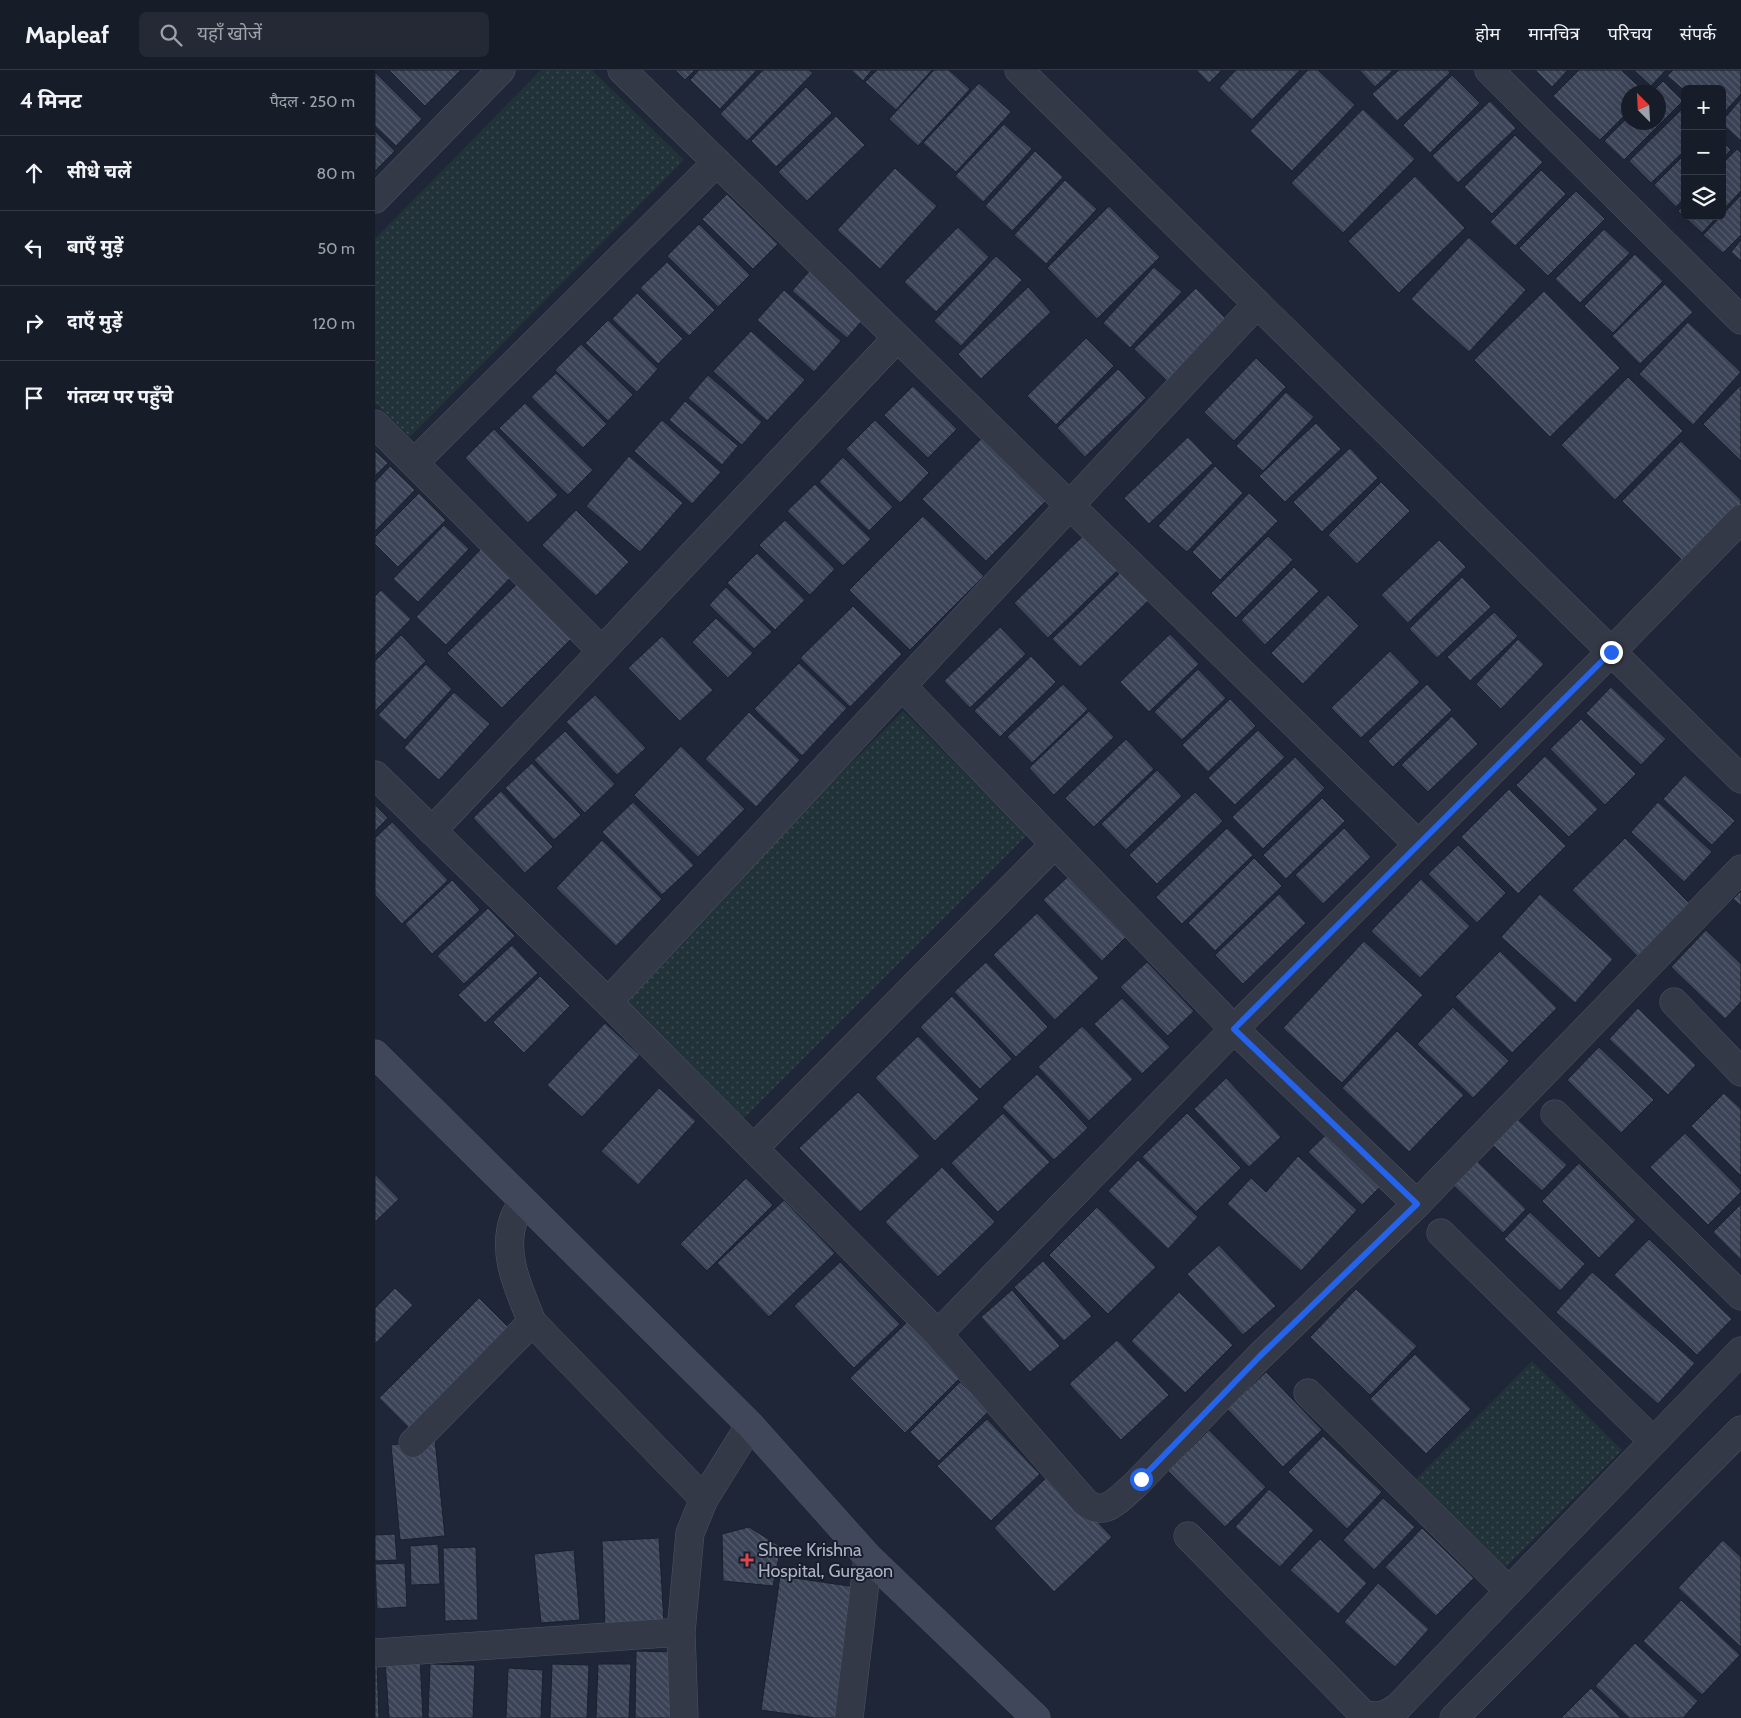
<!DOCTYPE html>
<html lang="hi">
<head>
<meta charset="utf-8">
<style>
  :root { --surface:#171c29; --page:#242935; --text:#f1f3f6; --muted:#9ea1a8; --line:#363a46 }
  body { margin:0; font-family:Cabin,"Noto Sans Devanagari",sans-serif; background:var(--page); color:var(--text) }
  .controls { position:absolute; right:15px; top:15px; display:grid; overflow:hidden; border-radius:8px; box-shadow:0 5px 20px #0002 }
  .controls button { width:45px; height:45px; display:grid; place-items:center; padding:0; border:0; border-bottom:1px solid var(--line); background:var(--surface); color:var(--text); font:25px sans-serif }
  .compass { position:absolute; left:1246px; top:15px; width:45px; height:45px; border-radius:50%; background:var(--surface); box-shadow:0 5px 20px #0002; rotate:336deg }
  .stop { position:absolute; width:15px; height:15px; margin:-11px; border:4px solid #2563eb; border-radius:50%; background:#fff }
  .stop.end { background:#2563eb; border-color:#fff; box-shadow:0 1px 5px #0008 }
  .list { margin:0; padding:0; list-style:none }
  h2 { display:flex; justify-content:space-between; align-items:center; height:65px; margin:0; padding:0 20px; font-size:21px }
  h2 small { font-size:16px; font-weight:400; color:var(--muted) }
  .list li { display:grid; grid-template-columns:32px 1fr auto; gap:15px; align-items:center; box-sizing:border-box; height:75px; padding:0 20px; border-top:1px solid var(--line) }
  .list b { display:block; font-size:19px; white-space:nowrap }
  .list em { font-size:16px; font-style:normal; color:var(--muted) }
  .icon { flex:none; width:28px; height:28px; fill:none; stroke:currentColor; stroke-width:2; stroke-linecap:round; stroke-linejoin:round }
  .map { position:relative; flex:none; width:1366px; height:1648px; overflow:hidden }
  header { display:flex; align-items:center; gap:30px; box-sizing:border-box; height:70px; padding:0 25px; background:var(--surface); border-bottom:1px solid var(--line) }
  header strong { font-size:24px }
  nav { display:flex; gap:28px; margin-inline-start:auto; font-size:18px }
  .search { width:350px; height:45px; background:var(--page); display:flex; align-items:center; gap:12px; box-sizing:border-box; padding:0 18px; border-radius:8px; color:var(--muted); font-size:19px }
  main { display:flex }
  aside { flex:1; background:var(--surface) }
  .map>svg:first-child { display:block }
  .park { fill:url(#park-dots) }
  .building { fill:url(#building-back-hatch); stroke:#1a202e }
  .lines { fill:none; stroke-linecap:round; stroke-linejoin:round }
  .street-casing { stroke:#4d5362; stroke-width:29 }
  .secondary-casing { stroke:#4d5362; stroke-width:29 }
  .street { stroke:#333947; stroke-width:28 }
  .secondary { stroke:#41475a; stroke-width:28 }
  .route { stroke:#2563eb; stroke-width:6 }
  .health-dot { fill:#e0444e; stroke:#181e2c; stroke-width:2 }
  .labels { text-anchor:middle; stroke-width:4; stroke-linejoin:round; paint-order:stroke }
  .poi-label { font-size:18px; fill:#adb3c4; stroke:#181e2c; text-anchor:start }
</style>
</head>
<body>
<header>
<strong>Mapleaf</strong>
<div class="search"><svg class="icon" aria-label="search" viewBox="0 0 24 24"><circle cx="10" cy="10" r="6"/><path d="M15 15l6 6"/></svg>यहाँ खोजें</div>
<nav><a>होम</a><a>मानचित्र</a><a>परिचय</a><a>संपर्क</a></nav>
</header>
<main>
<aside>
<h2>4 मिनट<small>पैदल · 250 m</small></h2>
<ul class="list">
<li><svg class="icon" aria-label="ahead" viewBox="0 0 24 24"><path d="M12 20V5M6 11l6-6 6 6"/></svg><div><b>सीधे चलें</b></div><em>80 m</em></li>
<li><svg class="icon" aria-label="left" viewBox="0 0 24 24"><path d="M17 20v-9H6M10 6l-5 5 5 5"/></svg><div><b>बाएँ मुड़ें</b></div><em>50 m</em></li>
<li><svg class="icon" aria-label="right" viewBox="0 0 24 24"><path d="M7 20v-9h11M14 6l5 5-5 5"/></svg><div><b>दाएँ मुड़ें</b></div><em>120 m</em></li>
<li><svg class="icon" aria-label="arrive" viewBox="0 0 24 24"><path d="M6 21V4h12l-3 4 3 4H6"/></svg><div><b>गंतव्य पर पहुँचे</b></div></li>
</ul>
</aside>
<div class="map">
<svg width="1366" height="1648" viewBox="0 0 1366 1648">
  <defs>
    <pattern id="park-dots" width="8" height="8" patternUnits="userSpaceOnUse" patternTransform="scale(1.25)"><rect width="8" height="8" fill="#213238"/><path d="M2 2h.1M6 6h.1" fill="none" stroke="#3f4d53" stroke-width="1.8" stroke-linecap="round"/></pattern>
    <pattern id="building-back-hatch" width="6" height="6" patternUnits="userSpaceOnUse" patternTransform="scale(1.25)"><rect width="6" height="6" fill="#3b4457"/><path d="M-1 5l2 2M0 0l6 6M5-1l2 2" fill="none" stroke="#555d6e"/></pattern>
  </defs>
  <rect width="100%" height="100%" fill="#1f2637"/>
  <!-- park -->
  <path class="park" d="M166,0H217L309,90L35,367L0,333V169Z
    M528,641L652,765L369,1048L245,925Z
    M1157,1291L1247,1380L1131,1497L1041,1409Z"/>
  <!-- building -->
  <path class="building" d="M14,0H86L50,36Z
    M300,0H320L310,10Z
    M324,0H382L345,39L315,10Z
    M388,0H434L438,3L372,71L345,44Z
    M476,0H497L488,11Z
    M502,0H557L521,40L490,12Z
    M559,0H574L595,19L543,76L514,49Z
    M821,0H847L834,13Z
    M861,0H925L877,50L844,18Z
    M933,0H943L980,35L917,101L875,61Z
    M984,0H1018L1000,17Z
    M1024,0H1073L1075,3L1022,51L997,24Z
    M1160,0H1193L1177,17Z
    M1204,0H1246L1270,22H1254V41L1225,70L1178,26Z
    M1259,0H1291L1276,16Z
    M1298,0H1366V24L1347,45V19H1310V21L1292,6Z
    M0,2L47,49L21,76L0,56Z
    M1077,5L1105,33L1055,83L1028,55Z
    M1288,11L1308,31L1249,90L1229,71L1254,46V52H1284V22H1277Z
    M604,13L636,42L581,102L548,73Z
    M431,17L457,43L401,97L376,71Z
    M1366,29V71L1347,54V51Z
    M1115,31L1141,58L1083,113L1057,86Z
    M1309,37L1310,80L1276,113L1254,91Z
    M988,39L1040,89L968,163L916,113Z
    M461,46L490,75L432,131L403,102Z
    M629,54L657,79L608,132L580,106Z
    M0,61L20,81L0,101Z
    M1140,65L1168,92L1117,144L1089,117Z
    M1347,71L1356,80L1347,89Z
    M1362,79L1366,83V121L1347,141V94Z
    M660,81L688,107L637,161L610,136Z
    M1310,84V127L1301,137L1279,115Z
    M520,98L562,136L505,199L462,160Z
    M1166,100L1191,124L1140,176L1115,152Z
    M1040,106L1090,158L1024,223L973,171Z
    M690,110L722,139L671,194L639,165Z
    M1201,121L1230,149L1173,206L1144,178Z
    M352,124L403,174L378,199L327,149Z
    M1366,125V165L1348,183L1328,165Z
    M1310,134V146H1343L1327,163L1303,141Z
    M734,136L785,187L722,249L672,198Z
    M324,154L375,205L343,237L292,186Z
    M583,157L614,187L561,242L529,212Z
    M1229,159L1255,183L1205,233L1180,209Z
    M1094,167L1151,220L1094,282L1036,229Z
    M1366,170V191L1356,182Z
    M1260,184L1288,211L1238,263L1209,236Z
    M621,186L647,210L586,276L559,251Z
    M292,192L340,240L314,266L265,218Z
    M779,197L807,222L755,278L728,253Z
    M437,198L492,245L472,268L417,221Z
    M1290,214L1318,242L1265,294L1237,266Z
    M653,217L676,242L606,309L583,284Z
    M821,218L855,253L794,313L759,279Z
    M409,220L466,271L439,302L382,250Z
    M1169,221L1245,298L1175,367L1099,290Z
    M262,223L308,269L283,294L237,249Z
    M233,250L283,299L262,322L210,273Z
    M1313,252L1366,302L1318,355L1264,304Z
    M376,261L430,310L392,351L338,301Z
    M711,268L739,296L681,355L652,326Z
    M206,274L258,325L233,351L180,300Z
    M881,288L911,317L859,371L829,342Z
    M743,299L771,328L710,387L682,358Z
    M181,303L232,354L208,378L156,327Z
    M333,305L387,352L367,375L313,328Z
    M1253,307L1308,361L1240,430L1186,375Z
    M1366,315V391L1328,354Z
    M538,316L582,359L553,388L509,345Z
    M911,322L939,347L888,401L861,376Z
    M310,331L363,376L347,395L294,350Z
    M150,333L218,400L193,425L124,358Z
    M287,350L346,402L317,434L259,381Z
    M500,350L554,403L525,433L471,379Z
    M941,353L966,379L910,432L884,406Z
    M119,359L183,425L153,453L90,388Z
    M608,367L672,430L611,491L547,429Z
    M813,367L838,393L774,454L749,428Z
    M1306,371L1366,430V439L1311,494L1247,431Z
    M975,378L1003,408L947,462L918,432Z
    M0,381L13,393L0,406Z
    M254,386L308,433L265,482L211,436Z
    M468,387L518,437L494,461L444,412Z
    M15,396L40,420L0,461V412Z
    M840,396L868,423L812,482L783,456Z
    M1006,412L1035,441L982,494L953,465Z
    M440,414L496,469L468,496L412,441Z
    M44,423L71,450L23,497L0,474V467Z
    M874,423L903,451L845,510L817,482Z
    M201,440L254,492L221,526L167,475Z
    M548,446L609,506L535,580L474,520Z
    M410,450L460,499L435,525L384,475Z
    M69,455L94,479L43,532L18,509Z
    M710,464L744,499L673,568L639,533Z
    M893,466L918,490L861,548L836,523Z
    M1064,470L1091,497L1033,553L1006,525Z
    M106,479L135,508L71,575L41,547Z
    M382,483L430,530L400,560L352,513Z
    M919,497L944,521L890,575L866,550Z
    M746,502L774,530L705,597L677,569Z
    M1087,507L1116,537L1062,588L1034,559Z
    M142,514L196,569L127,638L72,583Z
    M351,517L397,562L379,579L334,535Z
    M6,520L36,549L0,586V526Z
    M953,525L984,556L928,614L896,583Z
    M478,536L527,584L475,637L425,588Z
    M1119,542L1143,566L1095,611L1072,587Z
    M341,548L378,583L353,608L317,572Z
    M625,557L651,584L595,638L569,611Z
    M795,564L824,594L774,642L745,612Z
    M26,565L51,591L0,641V591Z
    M287,566L338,620L305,651L253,598Z
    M1143,569L1169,594L1126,639L1101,614Z
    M1015,581L1045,612L986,668L956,638Z
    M656,586L681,612L625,667L599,641Z
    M424,593L472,638L427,686L379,639Z
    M51,594L77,619L30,670L3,645Z
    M823,599L851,628L807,670L779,642Z
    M688,614L713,639L657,693L632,667Z
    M1052,614L1077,640L1018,697L993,671Z
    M1236,617L1291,669L1266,695L1211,643Z
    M79,622L115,654L64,710L29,678Z
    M220,625L271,678L242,705L191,652Z
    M855,629L881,656L833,702L807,675Z
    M714,641L739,667L679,725L654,698Z
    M374,642L425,690L381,737L330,689Z
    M1077,646L1103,674L1053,722L1026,695Z
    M1206,649L1261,704L1230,735L1175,679Z
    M883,660L910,687L860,735L833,708Z
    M190,661L240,714L210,743L159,690Z
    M751,669L779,699L719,757L690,728Z
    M306,676L370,739L323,787L259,725Z
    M1170,686L1223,739L1194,767L1141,715Z
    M920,687L950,718L888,779L857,747Z
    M157,693L206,745L179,770L130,718Z
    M782,700L807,726L751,780L726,754Z
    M1310,705L1360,751L1337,775L1288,729Z
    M1134,719L1191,776L1143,824L1086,767Z
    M126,721L178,777L150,803L98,748Z
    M820,722L848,751L782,814L754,785Z
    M947,728L970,751L911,809L888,785Z
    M258,732L319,795L287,825L227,762Z
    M1283,732L1337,782L1309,812L1256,762Z
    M0,735L13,748L0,761Z
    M17,752L73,810L27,854L0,825V768Z
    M852,758L878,785L807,854L781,827Z
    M969,758L996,787L948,834L920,805Z
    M1250,768L1317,836L1263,887L1197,820Z
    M227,770L287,829L241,876L181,818Z
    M1083,775L1131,823L1102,853L1053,804Z
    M879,788L907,816L840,881L813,853Z
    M699,801L757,861L727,891L668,830Z
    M1046,809L1095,856L1045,908L996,861Z
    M77,810L105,840L57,884L30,854Z
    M1366,821V836L1358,829Z
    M904,824L931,853L868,914L840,885Z
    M1165,824L1238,889L1200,933L1126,867Z
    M113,838L140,866L89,914L62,886Z
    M662,843L724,908L680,950L618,885Z
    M1331,860L1366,894V932L1350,949L1296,897Z
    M989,871L1048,925L967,1013L908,958Z
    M137,875L163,903L110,953L83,925Z
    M1125,881L1182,938L1137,983L1080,927Z
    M611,892L673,957L641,987L579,922Z
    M772,892L819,941L793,966L745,917Z
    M165,906L195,936L149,983L118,952Z
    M577,926L637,989L605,1019L545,957Z
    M747,928L795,977L767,1004L719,954Z
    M1078,937L1134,991L1098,1028L1042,974Z
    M1263,938L1321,995L1293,1025L1234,969Z
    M230,953L265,985L207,1047L172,1015Z
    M707,956L758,1009L714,1051L663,997Z
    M1022,961L1089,1025L1034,1082L967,1018Z
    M543,966L604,1029L560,1071L500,1008Z
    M1224,977L1279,1030L1246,1063L1192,1010Z
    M662,1004L713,1058L679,1090L627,1037Z
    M851,1008L906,1067L874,1097L819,1039Z
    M284,1018L321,1051L263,1115L226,1081Z
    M483,1022L545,1086L485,1142L424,1078Z
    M1349,1023L1366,1039V1106L1316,1056Z
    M628,1043L675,1092L623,1142L576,1093Z
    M812,1043L866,1098L821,1142L767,1087Z
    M1136,1043L1192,1095L1167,1121L1111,1069Z
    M960,1056L1013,1109L987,1135L933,1082Z
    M1310,1063L1366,1120V1122L1333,1155L1275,1097Z
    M923,1086L982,1140L926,1201L852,1134L876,1108L891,1122Z
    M1100,1089L1151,1139L1128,1163L1076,1113Z
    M763,1090L823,1147L793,1179L733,1121Z
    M1204,1093L1261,1150L1224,1188L1167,1131Z
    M567,1097L620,1152L563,1207L510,1152Z
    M1,1105L24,1129L0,1152V1105Z
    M371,1108L398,1135L332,1201L305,1174Z
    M409,1130L460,1183L394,1247L342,1193Z
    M1366,1134V1190L1338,1162Z
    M722,1137L781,1197L733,1244L674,1185Z
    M1155,1142L1210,1194L1185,1221L1129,1169Z
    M1274,1169L1357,1249L1322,1285L1239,1205Z
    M844,1175L901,1236L868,1265L812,1204Z
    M668,1191L717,1246L689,1271L639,1217Z
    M465,1192L525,1254L479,1298L419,1236Z
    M1217,1202L1320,1293L1283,1334L1181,1242Z
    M20,1218L38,1235L0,1274V1238Z
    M981,1219L1042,1276L995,1325L935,1267Z
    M637,1220L685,1276L655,1302L606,1247Z
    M804,1222L858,1275L810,1323L756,1271Z
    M104,1228L134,1258L34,1358L4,1328Z
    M532,1252L586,1307L530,1363L475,1308Z
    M742,1270L794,1325L746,1370L694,1314Z
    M1040,1284L1096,1339L1051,1384L995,1329Z
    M891,1302L947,1360L908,1397L852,1339Z
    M585,1312L614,1341L564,1391L535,1362Z
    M612,1349L665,1404L616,1451L562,1396Z
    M834,1360L891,1417L850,1457L793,1401Z
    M948,1366L1007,1422L972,1459L913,1402Z
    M60,1370L70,1466L25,1470L16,1375Z
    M676,1403L737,1467L679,1522L619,1458Z
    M894,1419L939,1460L905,1497L860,1457Z
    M1008,1428L1040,1457L999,1500L968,1470Z
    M374,1457L406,1477L398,1516L348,1511L347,1464Z
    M1047,1458L1099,1508L1061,1546L1010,1497Z
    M20,1464L22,1490L0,1491V1465Z
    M284,1468L289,1554L230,1557L227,1471Z
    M945,1469L992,1513L963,1544L915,1500Z
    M1348,1470L1366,1487V1577L1303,1518Z
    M63,1474L65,1514L36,1515L35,1476Z
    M101,1477L103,1550L70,1551L68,1478Z
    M199,1480L205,1550L166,1553L159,1484Z
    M30,1493L32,1537L2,1539L0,1494Z
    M405,1506L488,1518L468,1648H441L386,1640Z
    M1003,1513L1054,1559L1020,1597L969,1552Z
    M1306,1530L1365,1585L1327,1625L1268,1571Z
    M1260,1573L1323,1631L1308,1648H1254L1220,1616Z
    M261,1581L299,1582L298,1648H260Z
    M45,1588L48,1648H14L10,1591Z
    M0,1593H2L4,1648H0Z
    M55,1594L100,1595L98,1648H53Z
    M177,1594L214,1595L212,1648H175Z
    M223,1594H256L254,1648H221Z
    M133,1598L168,1600L166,1648H131Z
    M1216,1618L1246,1648H1186Z"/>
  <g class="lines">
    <!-- street casing -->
    <g class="street-casing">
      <path id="street" d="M247,0L1043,774
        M644,0L1366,709
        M1114,0L1366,250
        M0,129L126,0
        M0,354L227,581
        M39,393L342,92
        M527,616L859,959L1042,1134
        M0,705L233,932L563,1264L710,1432C730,1448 742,1430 758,1417L885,1286L1042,1134L1366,799
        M57,761L522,268
        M233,932L882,234
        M1299,932L1366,1002
        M1180,1044L1366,1226
        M379,1078L680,774
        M1066,1163L1278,1371
        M157,1252L329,1429
        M563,1264L859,959L1236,582L1366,449
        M933,1323L1134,1521
        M38,1373L157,1252C144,1219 126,1184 139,1148C141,1142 145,1137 149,1132
        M813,1466L988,1644C1004,1648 1010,1646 1023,1637L1134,1521L1366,1281
        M0,1583L306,1562
        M309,1648L306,1562L315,1463L329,1429L375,1355
        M474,1648L493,1487
        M1079,1648L1366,1360"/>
    </g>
    <!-- secondary casing -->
    <g class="secondary-casing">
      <path id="secondary" d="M0,984L375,1355L493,1487L661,1648"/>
    </g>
    <!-- street -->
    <use href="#street" class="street"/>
    <!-- secondary -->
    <use href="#secondary" class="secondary"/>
  </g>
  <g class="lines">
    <!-- route -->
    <path class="route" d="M766,1409L885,1286L1042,1134L859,959L1236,582"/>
  </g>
  <!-- markers -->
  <path class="health-dot" d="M369.5 1482.5h5v5h5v5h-5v5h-5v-5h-5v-5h5z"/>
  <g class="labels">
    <!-- poi labels -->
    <g class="poi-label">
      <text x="383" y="1486">Shree Krishna<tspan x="383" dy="21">Hospital, Gurgaon</tspan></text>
    </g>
  </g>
</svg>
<div class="controls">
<button>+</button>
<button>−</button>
<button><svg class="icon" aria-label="layers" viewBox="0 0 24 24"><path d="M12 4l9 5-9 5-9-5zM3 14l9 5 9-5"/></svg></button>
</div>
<svg class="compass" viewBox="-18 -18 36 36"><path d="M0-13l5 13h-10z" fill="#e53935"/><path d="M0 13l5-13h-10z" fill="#9ea1a8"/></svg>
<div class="stop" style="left:766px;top:1409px"></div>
<div class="stop end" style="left:1236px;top:582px"></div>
</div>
</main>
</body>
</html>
